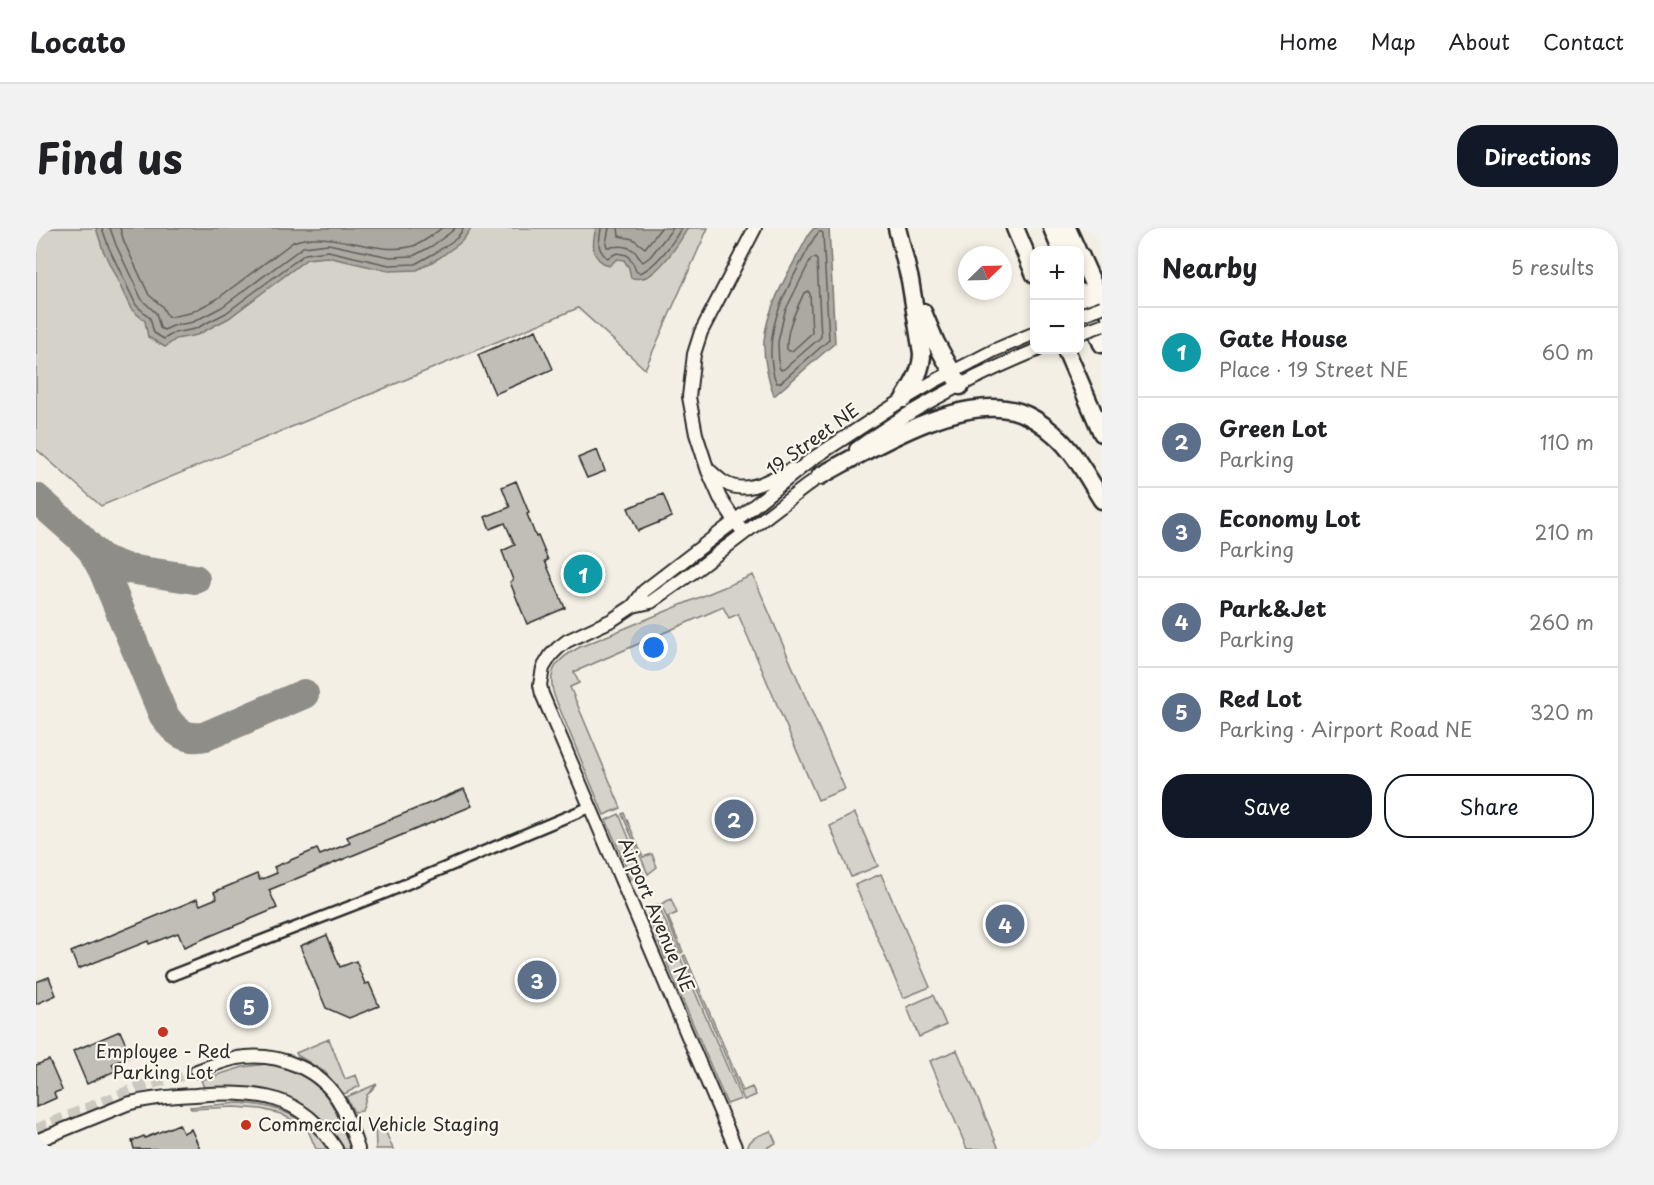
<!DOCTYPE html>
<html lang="en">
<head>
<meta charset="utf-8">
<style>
  :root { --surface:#fff; --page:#f2f2f2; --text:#202124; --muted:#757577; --line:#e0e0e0; --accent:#111827 }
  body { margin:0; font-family:"Playpen Sans",sans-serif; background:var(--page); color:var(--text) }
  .controls { position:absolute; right:18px; top:18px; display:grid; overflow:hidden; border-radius:12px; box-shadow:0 3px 9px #0003 }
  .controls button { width:54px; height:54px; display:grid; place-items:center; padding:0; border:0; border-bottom:2px solid var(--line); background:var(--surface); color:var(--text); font:30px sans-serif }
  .compass { position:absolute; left:922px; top:18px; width:54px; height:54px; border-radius:50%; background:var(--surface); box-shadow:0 3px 9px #0003; rotate:67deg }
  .you { position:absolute; left:618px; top:420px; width:21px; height:21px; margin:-15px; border:4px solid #fff; border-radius:50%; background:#1a73e8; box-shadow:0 0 0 9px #1a73e833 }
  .badge { display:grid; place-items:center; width:39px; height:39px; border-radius:50%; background:var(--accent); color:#fff; font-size:20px; font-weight:700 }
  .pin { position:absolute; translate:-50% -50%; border:3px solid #fff; box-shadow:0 2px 6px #0006 }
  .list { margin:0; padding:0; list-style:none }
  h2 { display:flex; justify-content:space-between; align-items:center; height:78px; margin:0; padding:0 24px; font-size:26px }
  h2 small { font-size:20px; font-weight:400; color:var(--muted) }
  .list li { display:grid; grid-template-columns:39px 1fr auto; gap:18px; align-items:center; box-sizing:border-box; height:90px; padding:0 24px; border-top:2px solid var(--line) }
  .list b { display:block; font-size:22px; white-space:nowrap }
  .list p { margin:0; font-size:20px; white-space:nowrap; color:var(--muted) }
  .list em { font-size:20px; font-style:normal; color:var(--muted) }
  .actions { display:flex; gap:12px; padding:18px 24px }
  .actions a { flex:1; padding:14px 0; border:2px solid var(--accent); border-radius:24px; text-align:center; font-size:21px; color:var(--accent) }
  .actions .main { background:var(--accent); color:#fff }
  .map { position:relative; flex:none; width:1066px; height:921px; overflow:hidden; border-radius:24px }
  header { display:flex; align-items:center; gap:36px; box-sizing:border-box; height:84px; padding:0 30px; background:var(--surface); border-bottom:2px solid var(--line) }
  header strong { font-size:28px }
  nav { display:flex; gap:33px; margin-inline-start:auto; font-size:21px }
  .intro { display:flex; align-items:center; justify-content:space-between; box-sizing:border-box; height:144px; padding:0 36px }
  h1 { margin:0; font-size:42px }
  .button { padding:15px 27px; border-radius:24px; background:var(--accent); color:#fff; font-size:21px; font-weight:700 }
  main { display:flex; gap:36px; padding:0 36px }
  aside { flex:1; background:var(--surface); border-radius:24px; box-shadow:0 3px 9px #0003 }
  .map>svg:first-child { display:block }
  .green { fill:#d5d2c9; stroke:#807e7a; stroke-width:1.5 }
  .water { fill:#aca9a2; stroke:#787772; stroke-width:1.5 }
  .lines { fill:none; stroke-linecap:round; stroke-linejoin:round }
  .shore { stroke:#5f5d5b; stroke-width:1.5 }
  .taxiway { stroke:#8f8d88; stroke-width:30 }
  .building { fill:#c0beb6; stroke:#2b2b2b; stroke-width:1.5 }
  .secondary-tunnel { stroke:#cbc8bf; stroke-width:12; stroke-dasharray:12 6; stroke-linecap:butt }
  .street-casing { stroke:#2b2b2b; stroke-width:14 }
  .secondary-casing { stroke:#2b2b2b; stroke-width:16 }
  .highway-casing { stroke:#2b2b2b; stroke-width:21 }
  .street { stroke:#fbf7ec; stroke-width:9 }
  .secondary { stroke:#fbf7ec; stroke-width:12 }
  .highway { stroke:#fbf7ec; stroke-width:16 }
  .secondary-bridge-casing { stroke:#2b2b2b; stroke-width:16; stroke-linecap:butt }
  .secondary-bridge { stroke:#fbf7ec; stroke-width:12 }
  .poi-dot { fill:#c8321e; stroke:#fbf7ec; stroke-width:2 }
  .labels { text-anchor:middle; stroke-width:4.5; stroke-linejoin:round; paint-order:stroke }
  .street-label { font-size:18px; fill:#2b2b2b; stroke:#fbf7ec }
  .poi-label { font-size:18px; fill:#2b2b2b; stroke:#fbf7ec }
</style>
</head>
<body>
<header>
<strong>Locato</strong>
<nav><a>Home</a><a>Map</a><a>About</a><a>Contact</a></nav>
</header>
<div class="intro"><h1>Find us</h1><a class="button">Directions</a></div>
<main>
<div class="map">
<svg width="1066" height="921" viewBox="0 0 1066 921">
  <rect width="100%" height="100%" fill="#f3efe4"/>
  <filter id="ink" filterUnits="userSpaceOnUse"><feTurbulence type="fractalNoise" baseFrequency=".0167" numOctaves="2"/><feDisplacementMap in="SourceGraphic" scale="12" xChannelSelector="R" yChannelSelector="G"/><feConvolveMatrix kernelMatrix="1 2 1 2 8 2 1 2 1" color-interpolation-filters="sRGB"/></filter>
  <g filter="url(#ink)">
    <!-- green -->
    <path class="green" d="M0,0H672L609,141L542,80L65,278L0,221Z
      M717,347L809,561L782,572L702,386L693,390L687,379L538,444L543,455L534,459L585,580L568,587L518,467C510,441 523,430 544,419Z
      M588,585L607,629L616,626L621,639L612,646L586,586Z
      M819,585L842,638L815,649L794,598Z
      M583,586L609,649L605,653L602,654L595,650L570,592Z
      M845,646L894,759L867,770L819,657Z
      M635,671L641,685L632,689L647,724L645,725L625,676Z
      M622,676L643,726L629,731L612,687L615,680Z
      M649,727L707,863L716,859L720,867L708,872L647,728Z
      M644,729L705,871L691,876L631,735Z
      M897,767L910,797L883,809L871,779Z
      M293,811L309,851L320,847L324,858L308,866L289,844L261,827L260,825Z
      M921,822L963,921H931L894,833Z
      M230,836C285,843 298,874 315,921H308C275,863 230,857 169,862L165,852L207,839Z
      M341,856L331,867L326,883L318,884L310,869Z
      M203,875C243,877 268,888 292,921H280L271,900L245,886L225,881L199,879L155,881L154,879Z
      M339,892L345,893L357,921H340Z
      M735,903L740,915L732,919V921H711C713,909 725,907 735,903Z"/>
    <!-- water -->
    <path class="water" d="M60,0H436L425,14L403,30L381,42L353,43L291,29L271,31L193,90L161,107L140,111L129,119L112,109L109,93L95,81L67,22Z
      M560,0H652C644,14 628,38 614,47C608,51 602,51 595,50L593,40L588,32L581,31L573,38C554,30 556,17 560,0Z
      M778,0H793L799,115L738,168C732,150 727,132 728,113C731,77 756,39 773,6Z"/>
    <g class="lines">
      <!-- shore -->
      <path class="shore" d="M66,0L73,20L100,77L114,90L118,105L128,111L138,105L159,101L190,85L269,26L292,23L353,37L379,36L399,25L421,10L428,0
        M74,0L80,17L106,72L120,85L124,100L128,102L137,98L157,94L186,79L267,19L292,16L354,29L377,28L396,18L415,4L419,0
        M84,0L88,14L113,67L126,78L131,88L134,89L154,85L181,71L257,14C292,0 337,27 373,19C385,17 396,7 406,0
        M565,0C564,14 559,19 571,30L581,25L591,27L598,37L600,43L603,45C618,41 638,14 645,0
        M573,0L570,15L571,19C579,19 589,16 597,22C601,25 603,31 607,34L614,29L637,0
        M582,0L583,8L597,11L609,20L625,0
        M783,4H786L787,6L793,112L744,155H741C736,147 736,138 735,128C733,85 759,47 778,10Z
        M779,30L781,32L785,109L748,141L745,142L743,139L742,114L749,83L775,31Z
        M772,63L774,66L776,105L756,123H753L751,121C750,101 760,82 768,65Z"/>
      <!-- taxiway -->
      <path class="taxiway" d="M0,270L43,308L56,322L67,342L127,486C138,503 149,513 170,508L268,466
        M56,322L68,332L92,341L159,351"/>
    </g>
    <!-- building -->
    <path class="building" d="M500,102L517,141L459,166L442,127Z
      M561,222L569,243L551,250L542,230Z
      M480,253L493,285L491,286L500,309L502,308L512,332L509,333L529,380L491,396L474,354L477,352L466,323L479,317L469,295L454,301L449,289L474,279L466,259Z
      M627,266L636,289L602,303L592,280Z
      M549,337L555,351L545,355L539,341Z
      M428,561L436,578L233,662L241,680L148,719L142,705L113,716L112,713L42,741L35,724L161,671L164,677L181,670L178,664L221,646L224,652L241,645L238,639L281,621L284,627L314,615L311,609Z
      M291,707L304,739L320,733L329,756L333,755L343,778L313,790L290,780L264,718Z
      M13,749L20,767L0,776V754Z
      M84,803L95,828L76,836L79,843L51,856L37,823Z
      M13,832L26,862L18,865L20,870L0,879V837Z
      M143,896L147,905L155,901L164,921H98L96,913L108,908L109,910Z"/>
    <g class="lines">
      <!-- secondary-tunnel -->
      <path class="secondary-tunnel" d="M0,902L109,857L161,843"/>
      <!-- street casing -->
      <g class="street-casing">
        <path id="street" d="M134,748L349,665L554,579"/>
      </g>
      <!-- secondary casing -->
      <g class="secondary-casing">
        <path id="secondary" d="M820,221C875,180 938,148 1001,122
          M674,243C679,247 684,252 689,255C711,268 736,250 756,241
          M704,300L684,270L672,243L660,206L653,169L658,126L665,104L719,0
          M597,378L608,363L699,293L776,231L868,171L897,154L959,122L999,105
          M161,843C174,838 187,833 201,830C241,823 286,841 305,877C312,891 317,906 322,921
          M0,913L91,876C113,870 135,868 159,867C220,863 264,864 300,921
          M700,921L506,466L504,457L507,440L515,427L522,420L531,413L576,392L597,378L615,374L660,342L789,244"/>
      </g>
      <!-- highway casing -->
      <g class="highway-casing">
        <path id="highway" d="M861,0L874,52L886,125C886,143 877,156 868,171
          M979,0L999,47
          M1016,0L1025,22
          M1031,0L1041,22
          M1044,27L1066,76
          M1044,64L1066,116
          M887,84L900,115L924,158
          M1030,122L1066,205
          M784,248C834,221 925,164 983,184C995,188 1008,197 1018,206C1038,223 1052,250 1066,272"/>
      </g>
      <!-- street -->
      <use href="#street" class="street"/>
      <!-- secondary -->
      <use href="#secondary" class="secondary"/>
      <!-- highway -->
      <use href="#highway" class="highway"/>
      <!-- secondary-bridge casing -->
      <g class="secondary-bridge-casing">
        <path id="secondary-bridge" d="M1044,87L1066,79
          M1044,105L1066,97"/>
      </g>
      <!-- secondary-bridge -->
      <use href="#secondary-bridge" class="secondary-bridge"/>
    </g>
  </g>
  <!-- markers -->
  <g class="poi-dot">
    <circle cx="127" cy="804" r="6"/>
    <circle cx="210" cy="897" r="6"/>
  </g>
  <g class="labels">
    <!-- street labels -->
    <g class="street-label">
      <text transform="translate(777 212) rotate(-36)" y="6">19 Street NE</text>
      <text transform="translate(620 687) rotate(67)" y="6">Airport Avenue NE</text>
    </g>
    <!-- poi labels -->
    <g class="poi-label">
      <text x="127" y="830">Employee - Red<tspan x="127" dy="21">Parking Lot</tspan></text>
      <text x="222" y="903" text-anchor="start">Commercial Vehicle Staging</text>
    </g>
  </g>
</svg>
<div class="controls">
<button>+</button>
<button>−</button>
</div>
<svg class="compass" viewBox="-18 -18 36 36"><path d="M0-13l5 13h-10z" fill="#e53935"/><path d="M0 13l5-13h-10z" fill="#757577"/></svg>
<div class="you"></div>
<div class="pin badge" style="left:547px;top:346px;background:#0f9aa8">1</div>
<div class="pin badge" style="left:698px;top:591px;background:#5c6f8a">2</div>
<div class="pin badge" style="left:501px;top:752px;background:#5c6f8a">3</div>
<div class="pin badge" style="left:969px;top:696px;background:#5c6f8a">4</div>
<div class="pin badge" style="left:213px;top:778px;background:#5c6f8a">5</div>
</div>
<aside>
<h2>Nearby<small>5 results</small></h2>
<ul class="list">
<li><span class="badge" style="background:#0f9aa8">1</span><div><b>Gate House</b><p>Place · 19 Street NE</p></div><em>60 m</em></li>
<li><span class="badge" style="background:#5c6f8a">2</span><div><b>Green Lot</b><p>Parking</p></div><em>110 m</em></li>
<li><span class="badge" style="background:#5c6f8a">3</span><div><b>Economy Lot</b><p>Parking</p></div><em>210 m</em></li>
<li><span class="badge" style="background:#5c6f8a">4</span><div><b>Park&amp;Jet</b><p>Parking</p></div><em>260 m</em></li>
<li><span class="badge" style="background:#5c6f8a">5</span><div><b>Red Lot</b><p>Parking · Airport Road NE</p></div><em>320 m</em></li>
</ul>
<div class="actions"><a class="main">Save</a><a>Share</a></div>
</aside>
</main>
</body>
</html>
